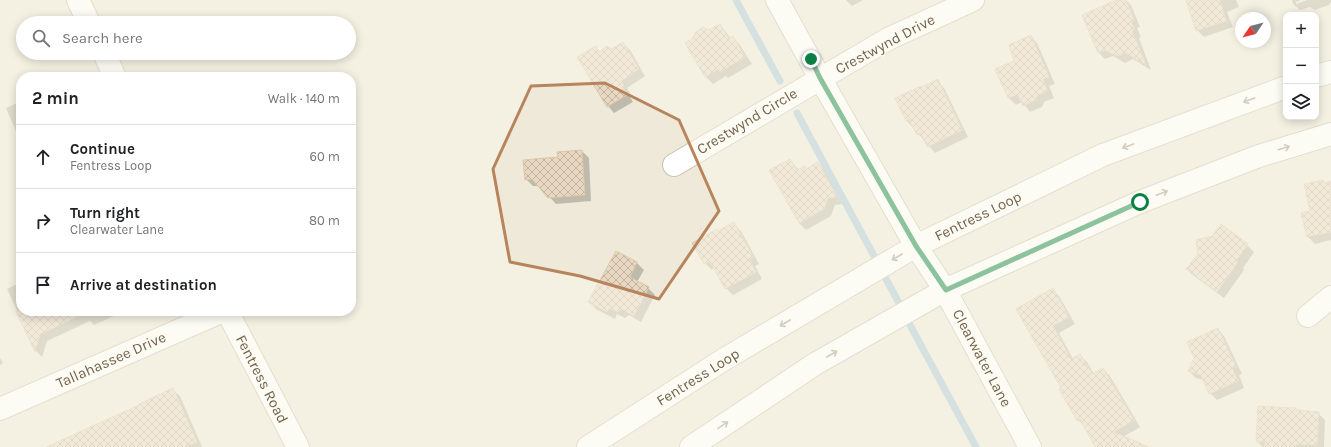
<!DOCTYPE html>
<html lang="en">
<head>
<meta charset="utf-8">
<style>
  :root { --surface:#fff; --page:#f6f6f6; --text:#202124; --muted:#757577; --line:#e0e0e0 }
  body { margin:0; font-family:Karla,sans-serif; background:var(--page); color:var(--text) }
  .controls { position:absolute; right:12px; top:12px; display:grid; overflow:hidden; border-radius:8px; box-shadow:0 2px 10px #0003 }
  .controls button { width:36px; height:36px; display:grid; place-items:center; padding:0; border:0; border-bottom:1px solid var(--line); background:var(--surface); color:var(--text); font:20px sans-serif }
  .compass { position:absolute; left:1235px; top:12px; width:36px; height:36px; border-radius:50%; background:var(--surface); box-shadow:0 2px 10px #0003; rotate:235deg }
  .stop { position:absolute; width:12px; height:12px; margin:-9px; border:3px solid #0b8043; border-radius:50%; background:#fff }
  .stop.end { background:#0b8043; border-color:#fff; box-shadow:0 1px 4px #0008 }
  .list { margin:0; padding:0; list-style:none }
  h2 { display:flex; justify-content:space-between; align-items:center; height:52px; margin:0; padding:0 16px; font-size:17px }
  h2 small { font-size:13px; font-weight:400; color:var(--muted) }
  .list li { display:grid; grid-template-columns:26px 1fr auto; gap:12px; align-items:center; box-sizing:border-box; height:64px; padding:0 16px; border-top:1px solid var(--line) }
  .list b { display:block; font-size:15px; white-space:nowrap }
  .list p { margin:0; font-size:13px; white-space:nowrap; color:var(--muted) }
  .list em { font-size:13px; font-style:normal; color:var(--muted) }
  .icon { flex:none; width:22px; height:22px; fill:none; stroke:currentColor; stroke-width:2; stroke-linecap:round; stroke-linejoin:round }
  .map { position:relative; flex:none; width:1331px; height:447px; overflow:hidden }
  .search { position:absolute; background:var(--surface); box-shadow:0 2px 10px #0003; left:16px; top:16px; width:340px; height:44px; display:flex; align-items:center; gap:10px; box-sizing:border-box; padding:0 14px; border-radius:22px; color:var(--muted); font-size:15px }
  .panel { position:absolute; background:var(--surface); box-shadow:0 2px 10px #0003; left:16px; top:72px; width:340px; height:244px; border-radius:16px }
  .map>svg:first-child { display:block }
  .residential { fill:#eee9d8; fill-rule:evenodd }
  .shadow { fill:#0003 }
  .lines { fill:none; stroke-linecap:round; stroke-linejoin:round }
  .stream { stroke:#a9c4d3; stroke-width:7 }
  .building { fill:url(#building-cross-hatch); stroke:#ddc8a9 }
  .minor-casing { stroke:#c9c0af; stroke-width:24 }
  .tertiary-casing { stroke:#c9c0af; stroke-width:24 }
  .minor { stroke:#fff; stroke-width:22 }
  .tertiary { stroke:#fff; stroke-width:22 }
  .oneway { stroke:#a49a8e }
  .route { stroke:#0b8043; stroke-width:5 }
  .marked { fill:none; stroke:#b7845c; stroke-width:3; stroke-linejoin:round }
  .labels { text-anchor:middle; stroke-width:3; stroke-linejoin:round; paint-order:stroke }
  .street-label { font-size:15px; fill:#736451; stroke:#fdfbf2 }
</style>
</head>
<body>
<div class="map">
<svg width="1331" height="447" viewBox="0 0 1331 447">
  <defs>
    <pattern id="building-cross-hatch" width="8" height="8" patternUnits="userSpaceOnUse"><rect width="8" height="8" fill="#e8d8c1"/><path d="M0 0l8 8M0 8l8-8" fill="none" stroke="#c0b39f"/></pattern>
  </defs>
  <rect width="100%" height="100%" fill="#faf8eb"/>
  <!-- residential -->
  <path class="residential" d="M0,0H1331V447H0ZM1286,15H1316V117H1286ZM1241,18H1265V42H1241ZM23,23H349V53H23ZM21,77H351V311H21Z"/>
  <!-- shadow -->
  <path class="shadow" d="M846,0H863L852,6Z
    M1119,0H1126L1131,5L1140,27L1137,28L1141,37L1139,38L1151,70L1133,59L1125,63L1113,56L1105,59L1098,52Z
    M1187,0H1236L1239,7L1227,12L1233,27L1204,37L1197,30Z
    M1292,0H1301L1296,2V4L1307,0H1331V2L1329,5L1315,10L1310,7L1300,10L1293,4Z
    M720,25L726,32L731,39L733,38L740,45L752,64L728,78L726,76L713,84L706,77L687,44Z
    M1031,37L1037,43L1055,84L1049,86L1054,98L1044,102L1042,107L1030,112L1022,102L1016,105L1009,98L996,69L1016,61Z
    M623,43L630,50L645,76L627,88L630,93L628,94L633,102L614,113L608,106L595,48L600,52L611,50Z
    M937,81L944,88L968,137L935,153L906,120L922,88Z
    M21,101V143L6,108Z
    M582,151L589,158L591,201L556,204L539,186H533L526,179L559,158Z
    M790,160L799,170L804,167L807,169L818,163L825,170L843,204L835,205L831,216L806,230L799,223Z
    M1323,181L1325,183L1331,182V240L1315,244L1308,237L1311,212Z
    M734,224L741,231L759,264L755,266L762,279L733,295L726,288L715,268L712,270L705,263L718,232Z
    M1221,226L1247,245L1254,252L1243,268L1244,270L1224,298L1194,276L1187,269Z
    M616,252L637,263L644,270L637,282L648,288L655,295L641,322L629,315L625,318L617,314L615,319L596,309L589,302Z
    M21,282V311H125L94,325L90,321L47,341L42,357L36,351L7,289Z
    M1053,290L1059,296L1075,324L1059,333L1073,359L1080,355L1087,362L1094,374L1103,369L1110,376L1140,427L1123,437L1142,447H1096L1086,428L1078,420L1063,388L1017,310Z
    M1218,329L1224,336L1242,374L1239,375L1244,388L1217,400L1210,393L1204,380L1196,378L1189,371Z
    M0,358L3,363L0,365Z
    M173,390L180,396L202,447H74Z
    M1296,409L1298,411L1318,413L1325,420L1324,447H1263L1257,441Z"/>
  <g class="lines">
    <!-- stream -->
    <path class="stream" d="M736,0L780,81
      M797,113L874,256
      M886,279L898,301
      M910,325L976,447"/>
  </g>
  <!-- building -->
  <path class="building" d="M1116,0H1126L1134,20L1131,21L1135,30L1132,31L1146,65L1126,53L1117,56L1105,50L1098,53L1082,15Z
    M1186,0H1220L1226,21L1196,31Z
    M720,24L729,39L733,36L745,57L720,72L719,69L705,77L685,43L692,39L696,32L703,27L709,30Z
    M1031,35L1049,77L1043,79L1047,91L1038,95L1035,100L1023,106L1018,94L1008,98L995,69L1014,61L1009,45Z
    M623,42L639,69L621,81L624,86L622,87L627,95L607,107L577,57L596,46L599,52L607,46L611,49Z
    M938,79L962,130L927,147L921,133L917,135L909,119L906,121L895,98L921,86L922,87Z
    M582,150L585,195L548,198L532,179L525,180L523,160L558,157L557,152Z
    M790,159L797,170L805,166L806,169L818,162L837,197L828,198L824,209L799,223L769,170Z
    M1323,180L1324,183L1331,181V232L1307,237L1301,213L1310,211L1304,184Z
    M734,222L753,257L749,259L756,272L725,289L710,261L704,264L692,243L717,229L718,231Z
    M1221,224L1248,244L1236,261L1238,262L1217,292L1186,269L1198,254L1196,240L1212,236Z
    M616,251L637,262L630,277L649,287L634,316L622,309L617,312L610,308L607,312L588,302Z
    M1053,288L1069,317L1053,326L1071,359L1080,354L1092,374L1103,368L1134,420L1114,432L1149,447H1095L1080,419L1077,421L1059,389L1061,388L1016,309Z
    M16,311H90L40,334L35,352Z
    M1218,328L1236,367L1232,368L1238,381L1209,394L1201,375L1188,371L1194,358L1187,342Z
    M173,388L197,442L184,447H46L139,405V404Z
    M1258,406L1296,408V410L1319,412L1317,445L1297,444L1293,447H1264L1265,442L1256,441Z"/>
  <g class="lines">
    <!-- minor casing -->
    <g class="minor-casing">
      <path id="minor" d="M777,0L820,78L916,246L945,290L1030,447
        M674,165L888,39L973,0
        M1308,316L1331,297
        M0,409L223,311"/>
    </g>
    <!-- tertiary casing -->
    <g class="tertiary-casing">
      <path id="tertiary" d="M78,0L89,23
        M104,53L115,77
        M1316,76L1331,72
        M227,311L298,447
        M588,447L723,360L916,246L1103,155L1286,87
        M691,447L815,364L945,290L1140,202L1259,156L1331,134"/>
    </g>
    <!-- minor -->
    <use href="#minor" class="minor"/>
    <!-- tertiary -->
    <use href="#tertiary" class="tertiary"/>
  </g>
  <!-- one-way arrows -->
  <defs><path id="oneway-shaft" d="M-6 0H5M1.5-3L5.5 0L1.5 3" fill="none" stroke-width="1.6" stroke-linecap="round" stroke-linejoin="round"/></defs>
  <g class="oneway">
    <use href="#oneway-shaft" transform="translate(1249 100) rotate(160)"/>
    <use href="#oneway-shaft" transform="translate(1128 146) rotate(160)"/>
    <use href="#oneway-shaft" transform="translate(1284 148) rotate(-17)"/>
    <use href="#oneway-shaft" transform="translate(1162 193) rotate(-21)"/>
    <use href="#oneway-shaft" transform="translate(897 257) rotate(150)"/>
    <use href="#oneway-shaft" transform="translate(785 323) rotate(150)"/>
    <use href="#oneway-shaft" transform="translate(832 354) rotate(-30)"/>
    <use href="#oneway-shaft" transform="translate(723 425) rotate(-34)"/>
  </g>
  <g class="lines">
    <!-- route -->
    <path class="route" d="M811,59L820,78L916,246L946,290L1140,202"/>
  </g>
  <!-- marked area -->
  <path d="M0 0H1331V447H0ZM605,83L679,120L719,211L659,299L580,276L510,262L493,169L531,86Z" fill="#faf8eb" fill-opacity=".55" fill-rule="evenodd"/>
  <path class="marked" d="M605,83L679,120L719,211L659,299L580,276L510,262L493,169L531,86Z"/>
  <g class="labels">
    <!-- street labels -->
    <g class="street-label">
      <text transform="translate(885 44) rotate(-28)" y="5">Crestwynd Drive</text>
      <text transform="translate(747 121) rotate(-31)" y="5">Crestwynd Circle</text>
      <text transform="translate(978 216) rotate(-26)" y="5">Fentress Loop</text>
      <text transform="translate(982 358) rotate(62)" y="5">Clearwater Lane</text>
      <text transform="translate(111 360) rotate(-24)" y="5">Tallahassee Drive</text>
      <text transform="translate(698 377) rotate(-32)" y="5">Fentress Loop</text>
      <text transform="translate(262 379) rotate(63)" y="5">Fentress Road</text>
    </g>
  </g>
</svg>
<div class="controls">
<button>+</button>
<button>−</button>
<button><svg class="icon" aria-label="layers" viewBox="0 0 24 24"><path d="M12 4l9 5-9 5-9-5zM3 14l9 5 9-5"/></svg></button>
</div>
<svg class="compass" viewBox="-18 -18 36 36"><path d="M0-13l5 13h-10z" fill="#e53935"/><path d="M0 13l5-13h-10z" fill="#757577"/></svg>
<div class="stop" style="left:1140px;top:202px"></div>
<div class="stop end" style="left:811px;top:59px"></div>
<div class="search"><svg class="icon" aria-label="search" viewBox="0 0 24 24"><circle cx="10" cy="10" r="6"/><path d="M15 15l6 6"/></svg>Search here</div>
<section class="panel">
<h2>2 min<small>Walk · 140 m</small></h2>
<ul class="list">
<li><svg class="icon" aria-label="ahead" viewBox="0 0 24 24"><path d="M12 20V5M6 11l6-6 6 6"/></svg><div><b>Continue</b><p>Fentress Loop</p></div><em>60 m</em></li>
<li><svg class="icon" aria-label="right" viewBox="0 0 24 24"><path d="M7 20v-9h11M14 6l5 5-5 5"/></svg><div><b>Turn right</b><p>Clearwater Lane</p></div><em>80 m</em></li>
<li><svg class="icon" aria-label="arrive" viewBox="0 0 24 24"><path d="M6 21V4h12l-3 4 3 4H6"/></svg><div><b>Arrive at destination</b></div></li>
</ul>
</section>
</div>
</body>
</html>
